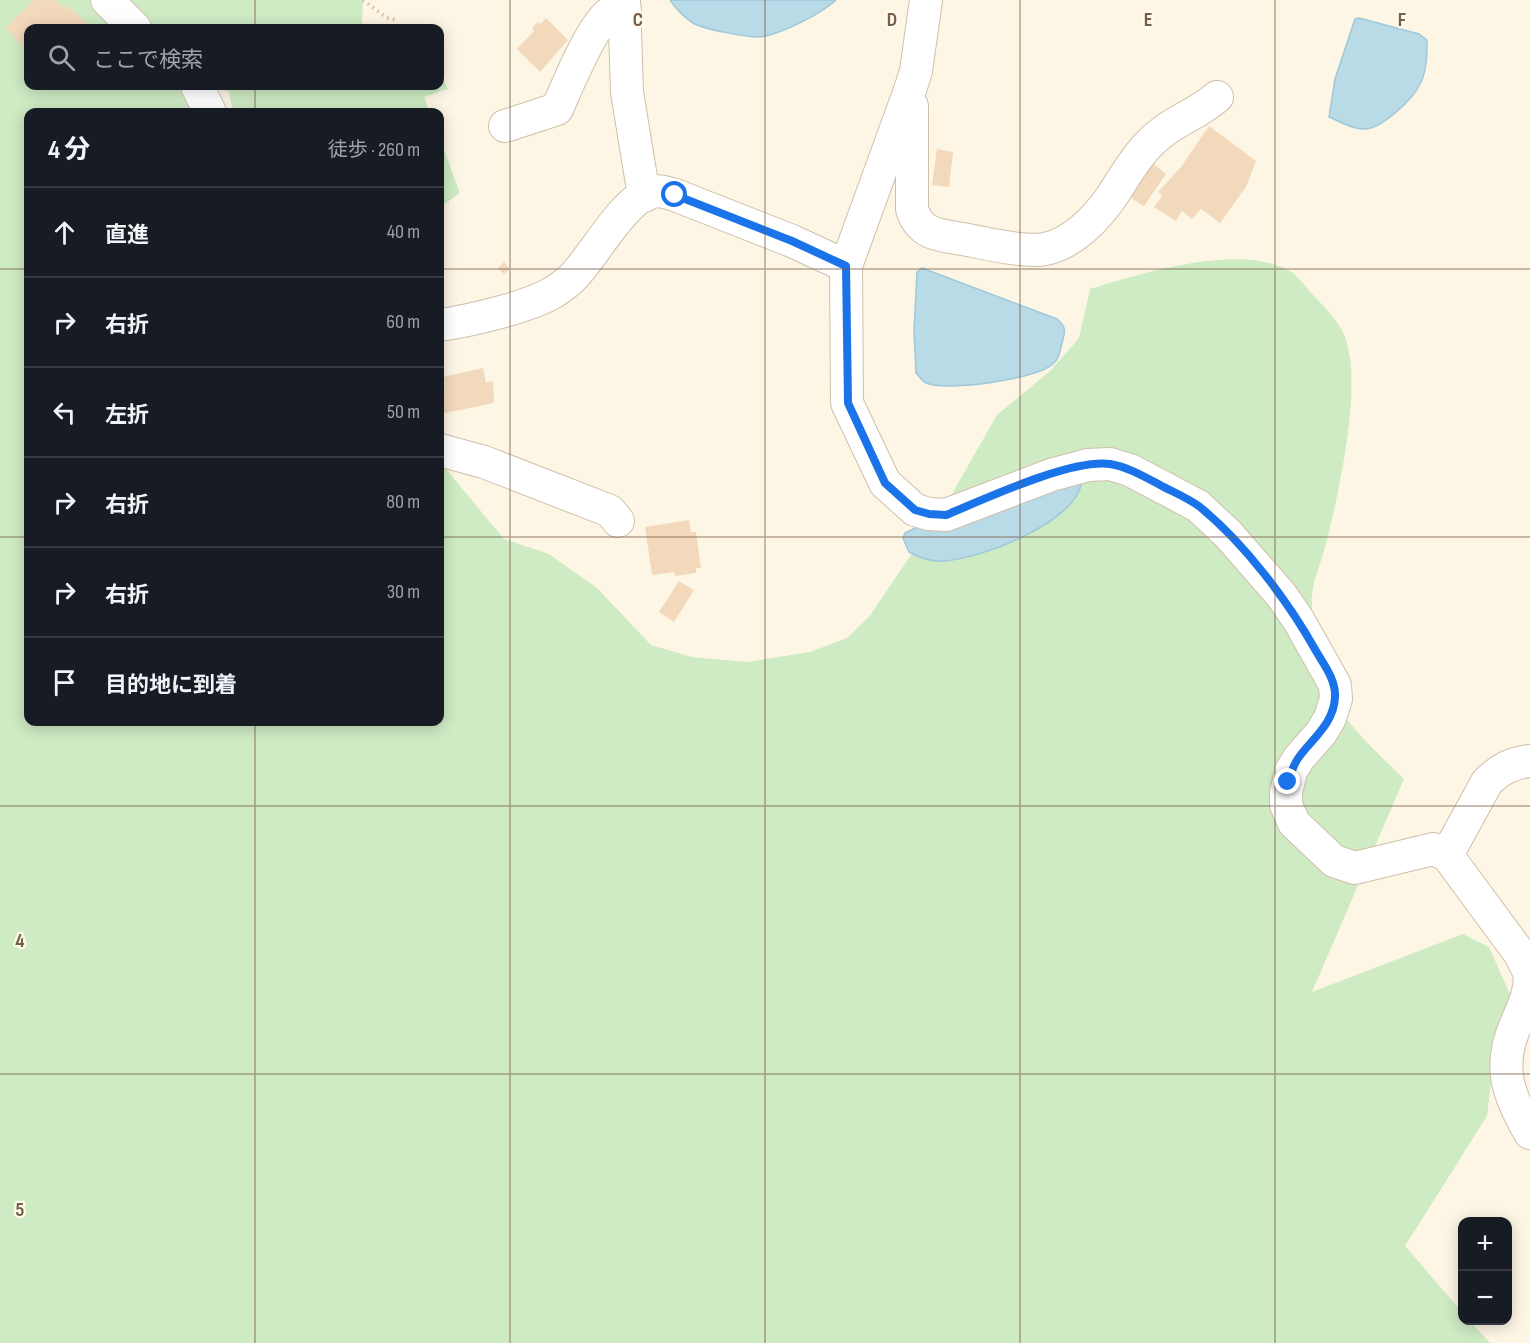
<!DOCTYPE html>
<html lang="ja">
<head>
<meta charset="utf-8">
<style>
  :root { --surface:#171b24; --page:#20242c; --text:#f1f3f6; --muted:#9ea1a6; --line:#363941 }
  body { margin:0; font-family:"Sofia Sans Condensed","Noto Sans JP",sans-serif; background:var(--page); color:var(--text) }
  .controls { position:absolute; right:18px; bottom:18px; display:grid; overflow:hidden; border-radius:12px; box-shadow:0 3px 15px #0003 }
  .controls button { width:54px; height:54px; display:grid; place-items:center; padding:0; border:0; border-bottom:2px solid var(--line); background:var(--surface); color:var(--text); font:30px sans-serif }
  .stop { position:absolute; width:18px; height:18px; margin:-14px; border:4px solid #1a73e8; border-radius:50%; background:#fff }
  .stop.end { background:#1a73e8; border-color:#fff; box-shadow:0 2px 6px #0008 }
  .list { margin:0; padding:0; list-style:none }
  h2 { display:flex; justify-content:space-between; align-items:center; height:78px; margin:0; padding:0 24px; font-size:26px }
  h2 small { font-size:20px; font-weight:400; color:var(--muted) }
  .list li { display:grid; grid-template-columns:39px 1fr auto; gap:18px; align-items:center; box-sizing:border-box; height:90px; padding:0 24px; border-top:2px solid var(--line) }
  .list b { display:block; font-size:22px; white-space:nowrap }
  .list em { font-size:20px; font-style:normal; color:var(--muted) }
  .icon { flex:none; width:33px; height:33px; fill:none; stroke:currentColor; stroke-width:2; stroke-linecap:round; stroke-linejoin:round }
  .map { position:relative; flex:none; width:1530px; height:1343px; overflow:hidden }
  .search { position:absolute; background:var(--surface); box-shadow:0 3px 15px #0003; left:24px; top:24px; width:420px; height:66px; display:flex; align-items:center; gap:15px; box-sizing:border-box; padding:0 21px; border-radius:12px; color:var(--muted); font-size:22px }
  .panel { position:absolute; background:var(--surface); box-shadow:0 3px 15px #0003; left:24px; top:108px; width:420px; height:618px; border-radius:12px }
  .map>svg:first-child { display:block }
  .green { fill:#ceebc3 }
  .water { fill:#b9dae7; stroke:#9fc8d9; stroke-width:1.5 }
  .building { fill:#f3d9bc }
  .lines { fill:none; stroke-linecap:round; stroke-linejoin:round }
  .minor-casing { stroke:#cfbfab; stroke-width:34 }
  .path { stroke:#d8bc9f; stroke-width:4; stroke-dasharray:1.5 4.5; stroke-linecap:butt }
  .minor { stroke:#fff; stroke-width:32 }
  .route { stroke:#1a73e8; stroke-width:8 }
  .grid { fill:none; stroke:#765f49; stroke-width:1.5; stroke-opacity:0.55 }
  .grid-label { font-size:20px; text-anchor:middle; font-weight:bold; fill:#765f49; stroke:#fffaeb; stroke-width:4.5; stroke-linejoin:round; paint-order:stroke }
</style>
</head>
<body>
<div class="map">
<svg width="1530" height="1343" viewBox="0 0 1530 1343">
  <rect width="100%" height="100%" fill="#fdf6e5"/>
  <!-- green -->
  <path class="green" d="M0,0H96L122,28H28V86H185L196,112H28V722H440V462L504,539L549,554L597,588L651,645L692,657L747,662L810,652L847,638L869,617L952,494L997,415L1050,371L1079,338L1090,289C1141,273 1239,243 1288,270C1298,275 1306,288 1314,296C1323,305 1340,323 1344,335C1364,381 1339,491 1327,540C1323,558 1313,578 1312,597C1311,613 1315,644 1318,660C1325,707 1372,747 1404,779L1312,992L1463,934L1489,947L1510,994L1492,1075L1487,1116L1405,1246L1462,1312V1320L1470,1321L1490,1343H0Z
    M123,0H363L362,22L366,28H156Z
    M440,71L448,89L424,97L430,112H233L229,92L222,86H440Z
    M440,139L460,193L440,207Z"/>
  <!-- water -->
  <path class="water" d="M670,0H836C821,14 781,34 761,37C749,38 703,29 693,23C685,18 674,7 670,0Z
    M1359,18L1419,34L1427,40C1427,55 1427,72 1419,86C1412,100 1381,129 1365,129C1352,129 1341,122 1329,117L1335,79L1355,19Z
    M922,268L1057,319C1067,327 1065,332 1062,343C1060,351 1059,359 1053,364C1038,379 945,392 926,383C922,381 919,376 916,373L914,331L917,272Z
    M1082,479C1080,522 980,559 944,561C931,562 920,558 909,552L903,538L905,533L923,524Z"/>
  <!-- building -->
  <path class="building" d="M34,0H56L65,9L68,5L91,28H28V52L5,28Z
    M546,18L568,40L540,72L517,49L534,31L532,28L538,22L540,24Z
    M1209,126L1256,161L1246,187L1220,223L1201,209L1192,219L1182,211L1176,221L1154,207L1162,196L1158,192L1181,167Z
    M937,149L953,152L949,187L932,185Z
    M1150,161L1166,174L1144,206L1134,200L1125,192Z
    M504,262L510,269L504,274L498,268Z
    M483,368L486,383L493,381L494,403L440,414V386L445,385L443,377Z
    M689,520L691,532H696L701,568H696V573L675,576L674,572L652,575L645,527Z
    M679,581L694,590L674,622L659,612Z"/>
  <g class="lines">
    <!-- minor casing -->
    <g class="minor-casing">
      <path id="minor" d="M107,0L135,28
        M624,0L627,92L644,196
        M926,0L916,71L910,90L846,266L847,403L885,483L915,510L929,514L946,515L1051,475L1088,465L1110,464L1130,470L1198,506L1228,534L1282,596L1299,621L1335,685L1336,699L1330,718L1321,733L1299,758L1291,771L1286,793V805L1294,823L1334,861L1355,868L1433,849L1447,855L1520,954L1530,974
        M197,86L210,112
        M912,106V209C920,235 939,235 963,239C984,243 1024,253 1045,249C1072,244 1097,218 1112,196C1124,178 1134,159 1149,144C1171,121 1195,116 1217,97
        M505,126L557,109C567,87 592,24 611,12C615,10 620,9 625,9
        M440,325C469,321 529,307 554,292C560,288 567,283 572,278C593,258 625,196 653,192C660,190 668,193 675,195L792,241L846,266
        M440,450L484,462L610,511L618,521
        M1447,855L1487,782C1500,769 1512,763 1530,761
        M1530,975C1530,994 1523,1007 1516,1024C1497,1067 1508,1095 1530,1133"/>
    </g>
    <!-- path -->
    <path class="path" d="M363,0L387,18L396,20"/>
    <!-- minor -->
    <use href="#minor" class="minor"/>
  </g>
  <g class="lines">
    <!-- route -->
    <path class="route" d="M675,195L792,241L846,266L848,403L885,483L915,510L929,514L946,515C985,499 1070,459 1110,464C1128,467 1145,477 1160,485C1173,492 1188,498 1200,507C1245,544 1288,601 1316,651C1324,665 1336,680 1335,697C1334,723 1313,738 1299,757C1293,765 1291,774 1288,782"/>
  </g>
  <!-- grid -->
  <path class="grid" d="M255,0V28M510,0V1343M765,0V1343M1020,0V1343M1275,0V1343M255,86V112M0,269H28M440,269H1530M0,537H28M440,537H1530M255,722V1343M0,806H1530M0,1074H1530"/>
  <g class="grid-label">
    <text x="638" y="26">C</text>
    <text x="892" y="26">D</text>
    <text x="1148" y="26">E</text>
    <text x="1402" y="26">F</text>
    <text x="20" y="947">4</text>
    <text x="20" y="1216">5</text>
  </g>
</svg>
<div class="controls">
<button>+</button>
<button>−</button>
</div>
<div class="stop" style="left:675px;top:195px"></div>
<div class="stop end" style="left:1288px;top:782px"></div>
<div class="search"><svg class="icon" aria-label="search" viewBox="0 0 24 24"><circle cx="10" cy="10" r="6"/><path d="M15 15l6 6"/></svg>ここで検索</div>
<section class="panel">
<h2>4 分<small>徒歩 · 260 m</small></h2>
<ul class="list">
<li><svg class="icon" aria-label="ahead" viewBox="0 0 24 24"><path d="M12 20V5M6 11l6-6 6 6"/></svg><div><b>直進</b></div><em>40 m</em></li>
<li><svg class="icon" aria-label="right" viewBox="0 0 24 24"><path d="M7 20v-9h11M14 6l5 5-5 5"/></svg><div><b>右折</b></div><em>60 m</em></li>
<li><svg class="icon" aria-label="left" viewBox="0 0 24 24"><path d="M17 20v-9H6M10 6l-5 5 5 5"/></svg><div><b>左折</b></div><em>50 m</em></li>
<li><svg class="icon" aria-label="right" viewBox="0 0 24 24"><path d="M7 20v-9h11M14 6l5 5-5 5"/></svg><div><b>右折</b></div><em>80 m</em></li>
<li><svg class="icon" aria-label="right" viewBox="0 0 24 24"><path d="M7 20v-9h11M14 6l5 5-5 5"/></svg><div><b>右折</b></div><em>30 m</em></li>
<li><svg class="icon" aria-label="arrive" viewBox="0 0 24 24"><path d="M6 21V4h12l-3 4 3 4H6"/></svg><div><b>目的地に到着</b></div></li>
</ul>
</section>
</div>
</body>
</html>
